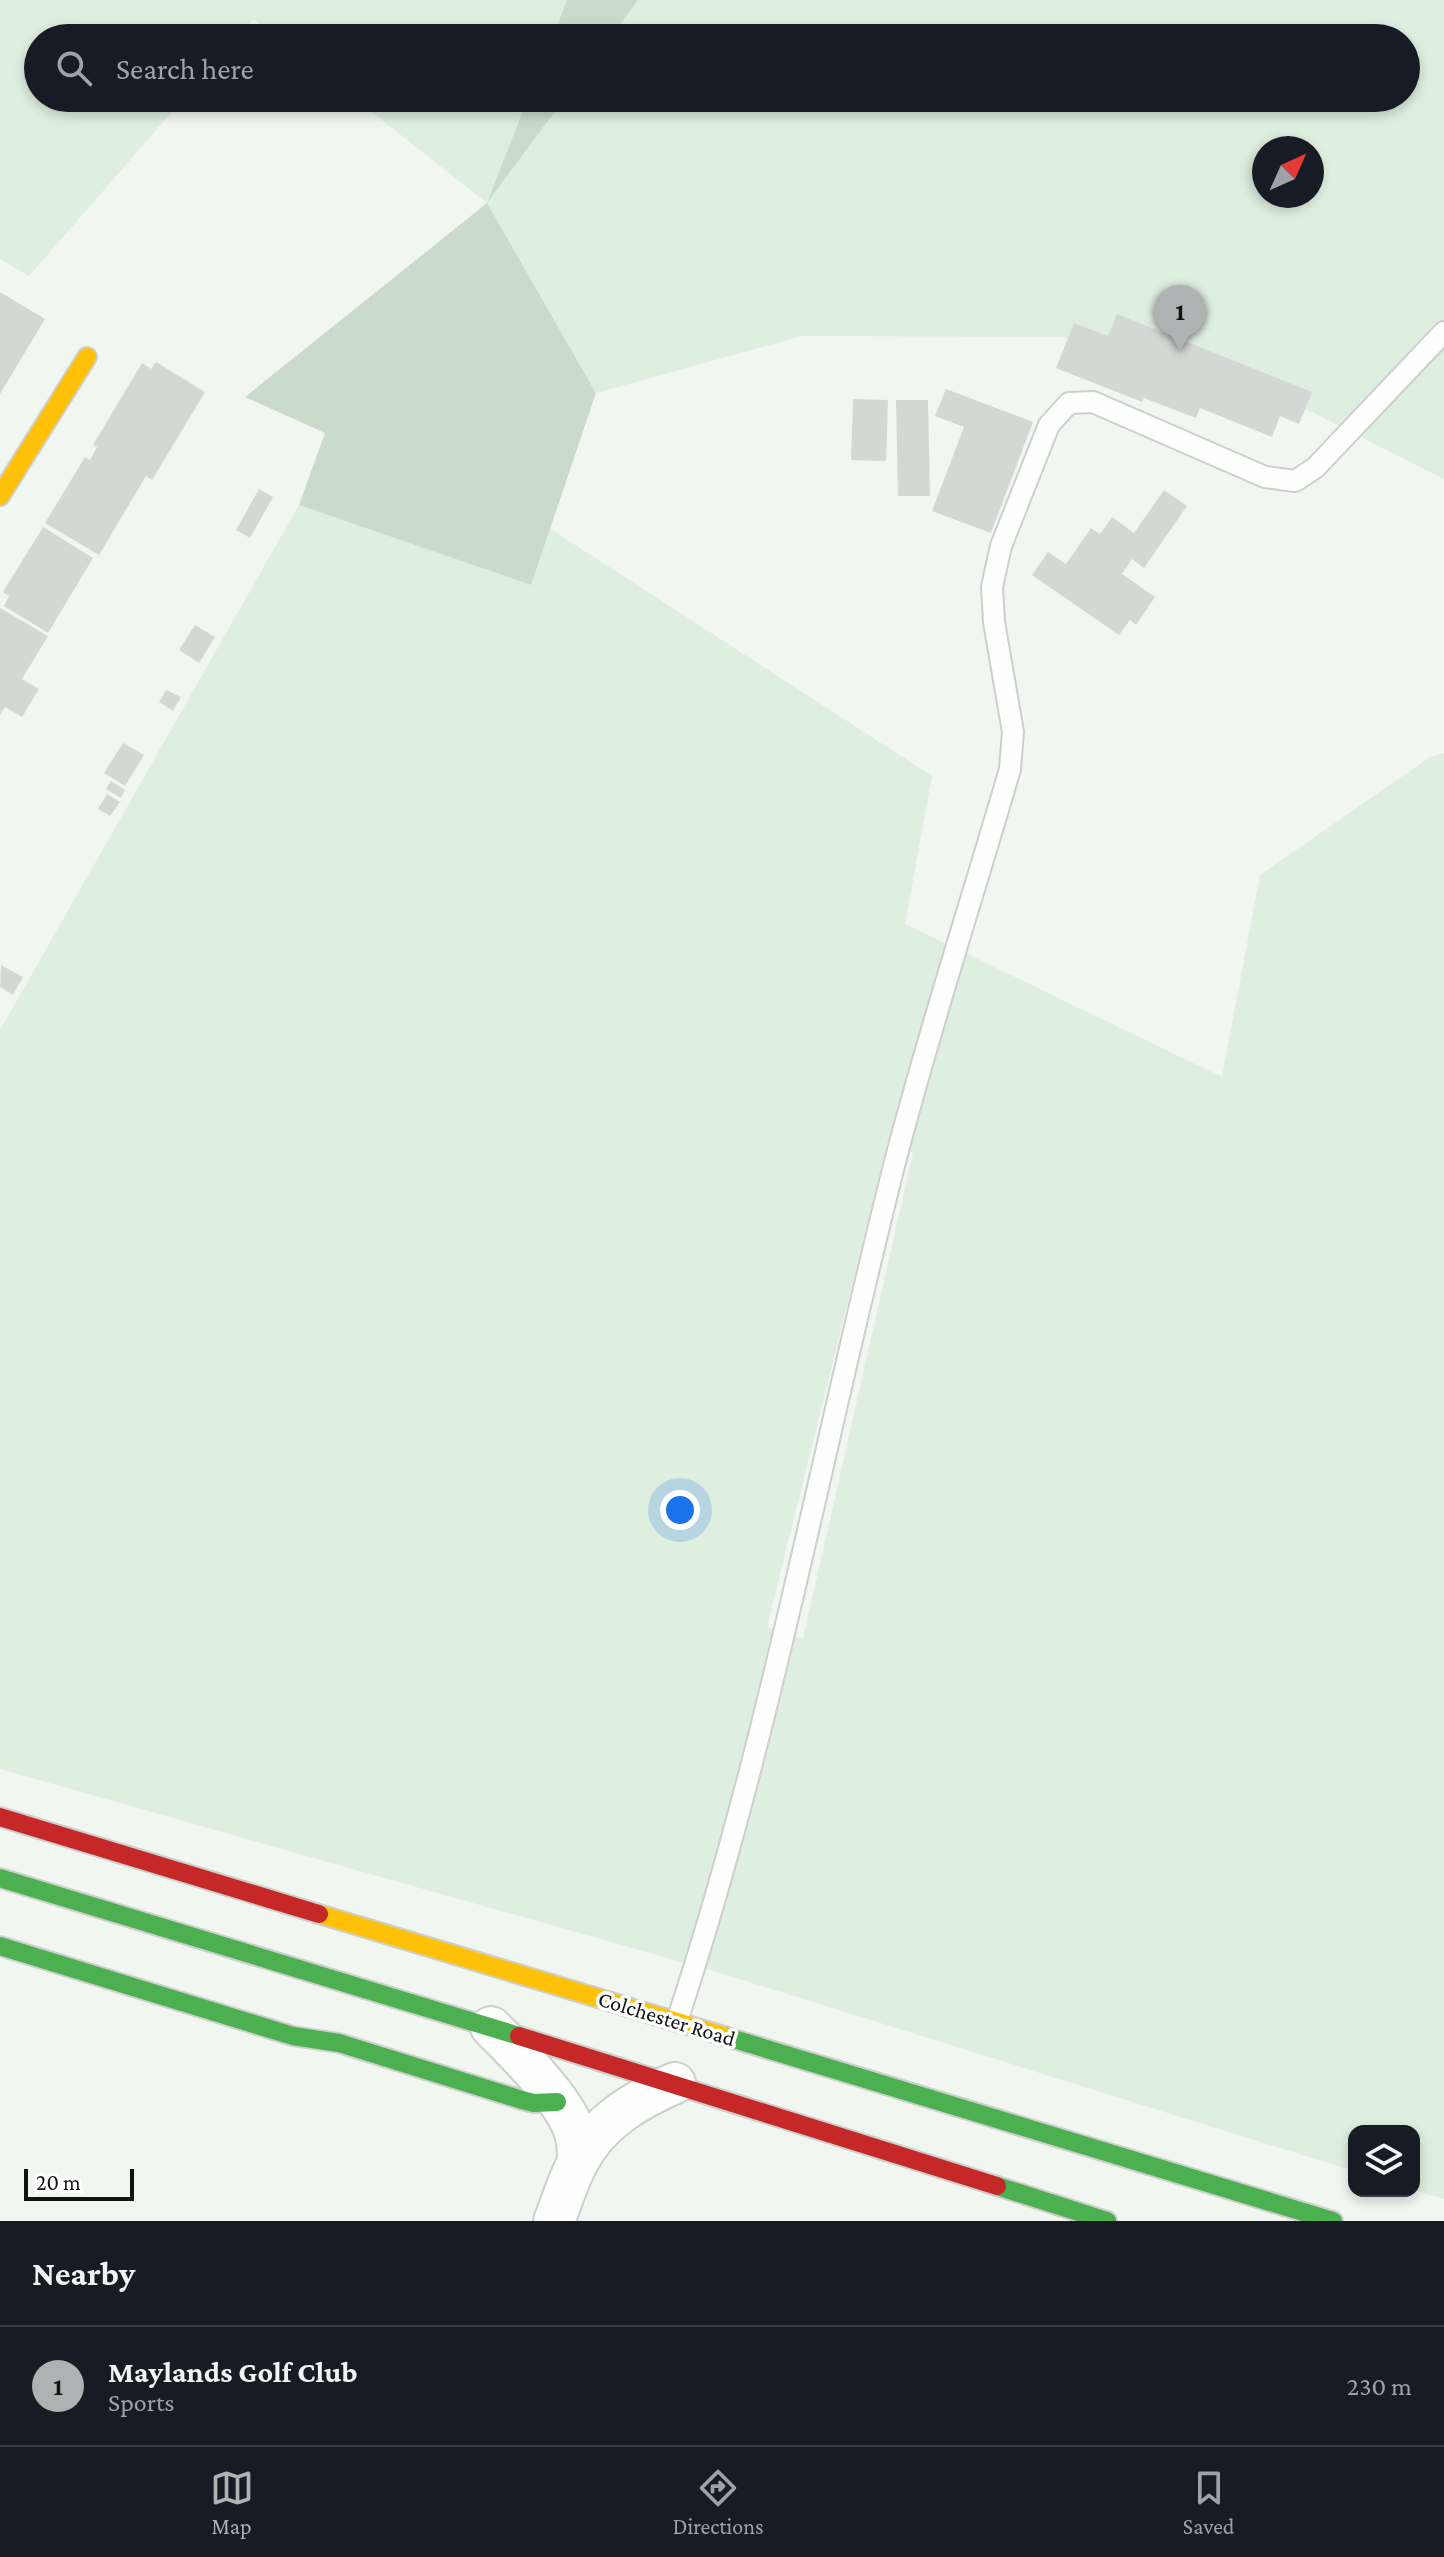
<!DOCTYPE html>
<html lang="en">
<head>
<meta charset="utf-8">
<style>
  :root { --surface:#171b24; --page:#20242c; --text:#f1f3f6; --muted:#9ea1a6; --line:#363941; --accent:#afb2b2 }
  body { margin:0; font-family:"Crimson Pro",serif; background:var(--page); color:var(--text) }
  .controls { position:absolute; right:24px; bottom:24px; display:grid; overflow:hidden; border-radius:16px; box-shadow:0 4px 12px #0003 }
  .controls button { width:72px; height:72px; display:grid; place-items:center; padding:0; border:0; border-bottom:2px solid var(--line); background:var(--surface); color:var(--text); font:40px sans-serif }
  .compass { position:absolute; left:1252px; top:136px; width:72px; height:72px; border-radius:50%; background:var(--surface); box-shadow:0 4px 12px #0003; rotate:45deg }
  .scale { position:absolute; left:24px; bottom:20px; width:110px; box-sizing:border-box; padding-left:8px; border:4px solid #101410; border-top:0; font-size:22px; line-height:28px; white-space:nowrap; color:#101410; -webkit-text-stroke:6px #fff; paint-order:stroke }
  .you { position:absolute; left:680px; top:1510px; width:28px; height:28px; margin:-20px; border:6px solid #fff; border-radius:50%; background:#1a73e8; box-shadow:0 0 0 12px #1a73e833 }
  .badge { display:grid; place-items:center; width:52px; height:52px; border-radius:50%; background:var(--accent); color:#111; font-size:26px; font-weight:700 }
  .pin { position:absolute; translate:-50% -66px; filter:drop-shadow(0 2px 4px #0008) }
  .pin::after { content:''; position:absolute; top:42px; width:28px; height:24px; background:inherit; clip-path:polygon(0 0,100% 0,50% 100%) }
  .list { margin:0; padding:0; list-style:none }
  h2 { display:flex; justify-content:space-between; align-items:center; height:104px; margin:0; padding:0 32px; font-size:34px }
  h2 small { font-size:26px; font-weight:400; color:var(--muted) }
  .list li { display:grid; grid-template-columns:52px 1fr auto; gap:24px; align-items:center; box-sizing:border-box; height:120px; padding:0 32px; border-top:2px solid var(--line) }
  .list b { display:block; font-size:30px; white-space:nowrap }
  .list p { margin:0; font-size:26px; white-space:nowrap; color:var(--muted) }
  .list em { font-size:26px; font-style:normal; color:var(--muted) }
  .icon { flex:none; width:44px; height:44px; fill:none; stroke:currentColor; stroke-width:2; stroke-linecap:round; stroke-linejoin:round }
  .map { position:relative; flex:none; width:1444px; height:2221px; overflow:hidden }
  .search { position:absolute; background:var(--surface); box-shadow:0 4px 12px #0003; left:24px; right:24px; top:24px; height:88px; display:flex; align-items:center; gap:20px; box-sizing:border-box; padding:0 28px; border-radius:44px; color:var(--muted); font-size:30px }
  .sheet { height:224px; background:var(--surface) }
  nav { display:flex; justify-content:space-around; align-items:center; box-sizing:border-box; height:112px; border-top:2px solid var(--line); background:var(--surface); font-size:22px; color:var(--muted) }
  nav a { display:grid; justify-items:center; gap:4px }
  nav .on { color:var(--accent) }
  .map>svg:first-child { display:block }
  .green { fill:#deeedf; fill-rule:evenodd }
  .forest { fill:#cadbcc }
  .building { fill:#d4d8d4 }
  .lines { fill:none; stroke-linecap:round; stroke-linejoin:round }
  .lane-casing { stroke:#ccd0cc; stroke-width:24 }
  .street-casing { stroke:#ccd0cc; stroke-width:44 }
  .fast-casing { stroke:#ccd0cc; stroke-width:22 }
  .slow-casing { stroke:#ccd0cc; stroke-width:22 }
  .jam-casing { stroke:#ccd0cc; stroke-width:22 }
  .lane { stroke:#fdfefd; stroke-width:20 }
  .street { stroke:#fdfefd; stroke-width:40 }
  .fast { stroke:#4caf50; stroke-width:18 }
  .slow { stroke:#ffc107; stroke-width:18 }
  .jam { stroke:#c62828; stroke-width:18 }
  .labels { text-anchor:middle; stroke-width:7; stroke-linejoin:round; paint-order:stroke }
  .street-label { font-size:22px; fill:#101410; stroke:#fff }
</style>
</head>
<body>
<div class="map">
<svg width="1444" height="2221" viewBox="0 0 1444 2221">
  <rect width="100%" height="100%" fill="#f1f6f1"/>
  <!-- green -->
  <path class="green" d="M0,0H567L552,38H278L253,19L237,38H38V98H184L29,276L0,259Z
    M638,0H1444V479L1312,412L1062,337L802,336L596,393L487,203L354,98H528L489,200L565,98H1406V38H610ZM1264,148H1312V196H1264Z
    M299,505L531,585L549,528L932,776L905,924L1222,1077L1260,875L1430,757L1444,753V2199L1414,2190V2131H1354V2171L717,1972L0,1769V1030ZM887,1144L913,1153L803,1639L767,1627Z"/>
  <!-- forest -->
  <path class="forest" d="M567,0H638L610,38H552Z
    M528,98H565L487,203L596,393L531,585L299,505L325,433L245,397L487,203Z"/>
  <!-- building -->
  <path class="building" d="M0,292L45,319L0,394Z
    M1117,314L1312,392L1299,424L1280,416L1272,437L1200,408L1196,418L1144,398L1142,402L1056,368L1074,323L1108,336Z
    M156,362L205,392L152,480L146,476L99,555L45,523L85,457L90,460L97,447L93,445L142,363L151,369Z
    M946,389L1033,422L991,533L932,511L964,427L935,416Z
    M853,399L888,400L886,461L851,460Z
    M896,400H928L930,496H898Z
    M259,489L273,497L250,538L236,530Z
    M1164,490L1187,506L1144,568L1132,559L1122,574L1155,597L1136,625L1130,620L1119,635L1032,575L1048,552L1066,564L1091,528L1100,534L1112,517L1134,533Z
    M43,527L93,558L48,633L4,606L9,596L3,592Z
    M0,608L48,636L22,679L39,689L22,717L5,707L0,715Z
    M195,625L215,637L199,663L179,650Z
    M166,690L181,697L173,711L159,702Z
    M123,743L144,755L125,786L104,773Z
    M111,781L125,790L121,798L106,789Z
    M107,794L120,802L110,816L98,809Z
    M1,965L23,977L13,995L0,987Z"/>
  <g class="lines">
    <!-- lane casing -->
    <g class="lane-casing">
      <path id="lane" d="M677,2021C770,1740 822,1448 895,1162C929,1030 972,900 1010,769L1013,732L994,622L992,587L1001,546L1049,425L1069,403L1093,402L1265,477L1295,481L1315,468L1444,332"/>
    </g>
    <!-- street casing -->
    <g class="street-casing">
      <path id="street" d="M491,2027C515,2051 564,2099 574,2130C578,2140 578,2150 578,2161
        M554,2221C562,2202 568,2180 578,2162C598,2122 636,2100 675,2083"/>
    </g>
    <!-- fast casing -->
    <g class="fast-casing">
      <path id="fast" d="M0,1878L519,2036
        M0,1946L293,2036L339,2043L522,2100L534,2103L557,2102
        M724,2036L1333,2221
        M997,2186L1107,2221"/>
    </g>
    <!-- slow casing -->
    <g class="slow-casing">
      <path id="slow" d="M0,496L87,357
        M319,1914L724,2036"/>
    </g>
    <!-- jam casing -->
    <g class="jam-casing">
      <path id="jam" d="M0,1817L319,1914
        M519,2036L997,2186"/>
    </g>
    <!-- lane -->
    <use href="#lane" class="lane"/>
    <!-- street -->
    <use href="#street" class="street"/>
    <!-- fast -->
    <use href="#fast" class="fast"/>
    <!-- slow -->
    <use href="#slow" class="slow"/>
    <!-- jam -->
    <use href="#jam" class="jam"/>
  </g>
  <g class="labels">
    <!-- street labels -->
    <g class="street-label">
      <text transform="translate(667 2018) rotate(17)" y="8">Colchester Road</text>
    </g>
  </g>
</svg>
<div class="controls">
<button><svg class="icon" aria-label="layers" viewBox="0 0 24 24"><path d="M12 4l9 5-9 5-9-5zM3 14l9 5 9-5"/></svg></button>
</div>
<svg class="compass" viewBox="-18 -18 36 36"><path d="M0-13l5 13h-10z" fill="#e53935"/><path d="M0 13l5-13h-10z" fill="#9ea1a6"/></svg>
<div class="scale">20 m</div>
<div class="you"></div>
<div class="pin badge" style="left:1180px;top:351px">1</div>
<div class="search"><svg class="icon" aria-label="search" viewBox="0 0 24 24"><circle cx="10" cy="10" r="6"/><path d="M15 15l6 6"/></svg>Search here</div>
</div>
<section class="sheet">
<h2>Nearby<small></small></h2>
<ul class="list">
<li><span class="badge">1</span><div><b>Maylands Golf Club</b><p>Sports</p></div><em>230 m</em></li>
</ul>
</section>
<nav>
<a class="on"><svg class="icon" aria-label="map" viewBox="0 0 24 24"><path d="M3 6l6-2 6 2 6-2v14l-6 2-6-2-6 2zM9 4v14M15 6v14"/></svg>Map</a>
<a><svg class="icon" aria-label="directions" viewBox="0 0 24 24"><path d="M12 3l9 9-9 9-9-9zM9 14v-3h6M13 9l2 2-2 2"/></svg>Directions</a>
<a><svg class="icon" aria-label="saved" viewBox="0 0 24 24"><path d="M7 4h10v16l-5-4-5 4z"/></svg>Saved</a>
</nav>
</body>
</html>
